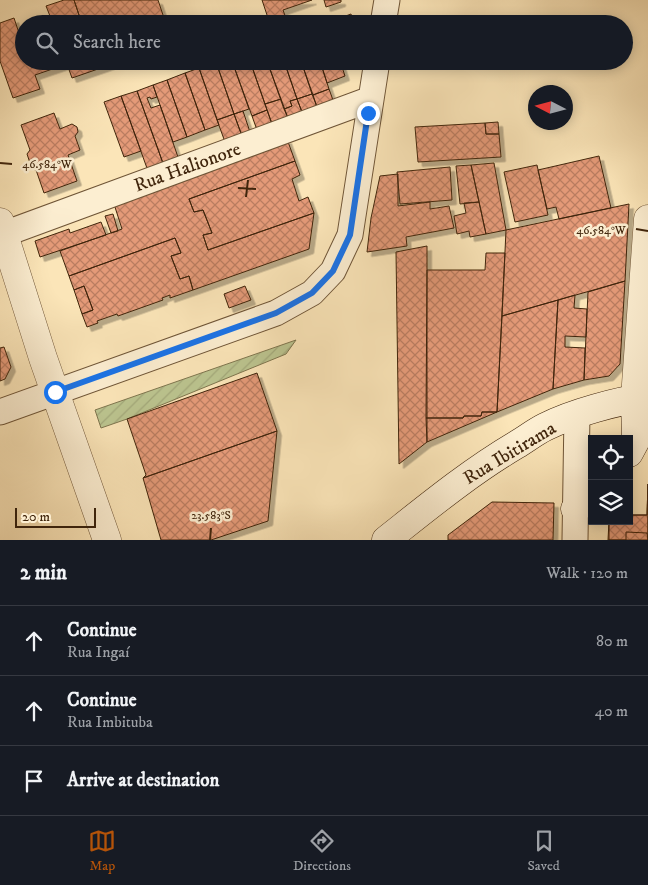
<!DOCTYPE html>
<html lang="en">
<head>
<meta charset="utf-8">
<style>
  :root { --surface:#171b24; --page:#242831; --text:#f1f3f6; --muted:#9ea1a6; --line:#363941; --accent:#b45309 }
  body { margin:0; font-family:"IM FELL DW Pica",serif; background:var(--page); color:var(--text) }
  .controls { position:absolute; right:15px; bottom:15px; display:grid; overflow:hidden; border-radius:0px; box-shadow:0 2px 12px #0003 }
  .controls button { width:45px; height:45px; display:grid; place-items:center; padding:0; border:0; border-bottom:1px solid var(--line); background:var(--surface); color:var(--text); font:25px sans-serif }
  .compass { position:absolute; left:528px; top:85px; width:45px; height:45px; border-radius:50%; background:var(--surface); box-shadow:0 2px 12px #0003; rotate:276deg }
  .scale { position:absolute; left:15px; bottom:12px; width:81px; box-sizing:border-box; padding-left:5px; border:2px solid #40250c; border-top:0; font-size:14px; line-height:18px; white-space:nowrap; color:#40250c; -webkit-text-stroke:4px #fceed1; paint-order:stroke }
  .stop { position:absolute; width:15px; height:15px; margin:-11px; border:4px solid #1a73e8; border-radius:50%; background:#fff }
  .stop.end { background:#1a73e8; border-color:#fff; box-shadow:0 1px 5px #0008 }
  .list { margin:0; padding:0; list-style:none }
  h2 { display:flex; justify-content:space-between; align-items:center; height:65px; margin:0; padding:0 20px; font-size:21px }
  h2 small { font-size:16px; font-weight:400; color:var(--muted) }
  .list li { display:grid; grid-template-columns:32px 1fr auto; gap:15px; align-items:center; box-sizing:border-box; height:70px; padding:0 20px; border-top:1px solid var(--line) }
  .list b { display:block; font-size:19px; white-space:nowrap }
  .list p { margin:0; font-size:16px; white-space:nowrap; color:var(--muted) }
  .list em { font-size:16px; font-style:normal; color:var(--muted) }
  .icon { flex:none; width:28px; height:28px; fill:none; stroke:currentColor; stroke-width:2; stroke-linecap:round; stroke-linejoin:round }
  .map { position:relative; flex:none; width:648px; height:540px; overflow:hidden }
  .search { position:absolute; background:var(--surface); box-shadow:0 2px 12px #0003; left:15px; right:15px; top:15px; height:55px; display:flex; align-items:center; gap:12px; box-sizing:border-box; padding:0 18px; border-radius:28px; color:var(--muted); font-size:19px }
  .sheet { height:275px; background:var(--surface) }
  nav { display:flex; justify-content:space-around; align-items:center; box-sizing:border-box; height:70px; border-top:1px solid var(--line); background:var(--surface); font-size:14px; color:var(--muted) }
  nav a { display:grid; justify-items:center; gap:2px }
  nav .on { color:var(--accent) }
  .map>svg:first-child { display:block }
  .garden { fill:url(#garden-furrows); stroke:#7e754e }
  .building { fill:url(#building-cross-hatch); stroke:#40250c; filter:url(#shadow) }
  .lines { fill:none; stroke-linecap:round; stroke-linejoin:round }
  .minor-casing { stroke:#6f5537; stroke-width:27 }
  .tertiary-casing { stroke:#6f5537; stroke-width:29 }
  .secondary-casing { stroke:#40250c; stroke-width:29 }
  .minor { stroke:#fceed1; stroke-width:25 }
  .tertiary { stroke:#fceed1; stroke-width:28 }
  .secondary { stroke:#fceed1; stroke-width:28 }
  .route { stroke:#1a73e8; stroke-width:6 }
  .ticks { fill:none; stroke:#40250c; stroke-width:2 }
  .labels { text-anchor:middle; stroke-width:5; stroke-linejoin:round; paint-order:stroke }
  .street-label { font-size:19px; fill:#40250c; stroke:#fceed1 }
  .ticks-label { font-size:12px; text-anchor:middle; fill:#40250c; stroke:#fceed1; stroke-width:5; stroke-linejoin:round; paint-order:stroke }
</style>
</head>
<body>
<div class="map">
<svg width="648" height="540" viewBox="0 0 648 540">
  <defs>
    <pattern id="garden-furrows" width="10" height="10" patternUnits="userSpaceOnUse" patternTransform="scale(1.25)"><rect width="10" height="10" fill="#bcc590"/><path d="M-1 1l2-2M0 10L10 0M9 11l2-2" fill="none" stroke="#a3a97b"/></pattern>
    <pattern id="building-cross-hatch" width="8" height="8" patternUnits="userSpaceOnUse" patternTransform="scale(1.25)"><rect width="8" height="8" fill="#e49a78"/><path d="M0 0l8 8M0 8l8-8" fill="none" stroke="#ba7d61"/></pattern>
    <filter id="shadow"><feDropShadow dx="4.5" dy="4.5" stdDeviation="0" flood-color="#0004"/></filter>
  </defs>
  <rect width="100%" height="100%" fill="#fbe5b8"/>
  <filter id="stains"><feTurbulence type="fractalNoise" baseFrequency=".004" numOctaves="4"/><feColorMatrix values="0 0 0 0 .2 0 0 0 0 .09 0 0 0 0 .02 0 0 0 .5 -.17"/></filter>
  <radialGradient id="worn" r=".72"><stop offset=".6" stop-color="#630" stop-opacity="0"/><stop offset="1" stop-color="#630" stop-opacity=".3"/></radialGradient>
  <!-- garden -->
  <path class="garden" d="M296,340L286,354L127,419L101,428L95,410Z"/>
  <!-- building -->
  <path class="building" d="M64,0H74L82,24H43L52,21L46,6Z
    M74,0H158L166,24H82Z
    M262,0H312L283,10L287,21L280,24H270Z
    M324,0H341V2L326,7Z
    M351,14L354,24H324Z
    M14,18L19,33L24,31V61H96L98,69L72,78L67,64L35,75L40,89L13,98L0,61V23Z
    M96,61H121L98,69Z
    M219,61H232L249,109L234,114L216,62Z
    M232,61H250L267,110L252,116Z
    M250,61H267L281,99L265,104Z
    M267,61H284L297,99L290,101L292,106L284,109Z
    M284,61H301L312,94L297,99Z
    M301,61H320L329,89L313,95Z
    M320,61H340L345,76L327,83Z
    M216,62L234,114L217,120L199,68Z
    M199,68L219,125L205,130L185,73Z
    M185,73L205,130L187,137L167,80Z
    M167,80L187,137L173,142L153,85Z
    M153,85L157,97L151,99L150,97L147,98L151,108L160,105L179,160L164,166L137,91Z
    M329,89L333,100L317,107L313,95Z
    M137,91L164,166L148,171L121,96Z
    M312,94L317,107L302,112L297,99Z
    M121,96L141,151L124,157L104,102Z
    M281,99L288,118L272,124L265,104Z
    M297,99L302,112L288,118L284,109L292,106L290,101Z
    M267,110L272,124L257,130L252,116Z
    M243,111L250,132L242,136L234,114Z
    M54,113L60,129L72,124L77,127L78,132L75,136L80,150L68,155L77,181L44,193L35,167L31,166L27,154L30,150L21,125Z
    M234,114L242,136L225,142L217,120Z
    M498,122L499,134H486L485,123Z
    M485,123L486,134H499L501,157L418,162L415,127Z
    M287,139L295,161L189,199L194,212L203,210L212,233L203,235L208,250L314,213L309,249L193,290L189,276L180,279L171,256L181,253L175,238L69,276L60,251L122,229L114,204Z
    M599,156L611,208L559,219L556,207L547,209L538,170Z
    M295,161L300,175L292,179L299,201L308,197L314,213L208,250L203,235L212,233L203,210L194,212L189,199Z
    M494,163L506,230L486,234L471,165Z
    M471,165L479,202L460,204L456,166Z
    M537,165L548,215L515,222L504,172Z
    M450,167L452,200L400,204L397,172Z
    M398,174V206L430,202V209L449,206L454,228L406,237L407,246L367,252L371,218L380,176Z
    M479,202L486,234L470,237L469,231L457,234L454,216L466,213L464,203Z
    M629,204L625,281L502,316L506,230Z
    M113,214L118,231L111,233L105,216Z
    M101,222L106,235L40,257L35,241L69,229L70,233Z
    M175,238L181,253L171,256L180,279L189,276L193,290L170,298V295L162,298L163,300L118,316L117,314L97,321L98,323L87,327L82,314L93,310L84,286L74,290L69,276Z
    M427,246V442L399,464L396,252Z
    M486,253H505L497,412H482L481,416H464L463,418H426L427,270H485Z
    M625,281L620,364L609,376L584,380L588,292Z
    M84,286L93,310L82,314L74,290Z
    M245,286L251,300L229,308L224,294Z
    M575,295L574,308L587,309L586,337L565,336V347L585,348L584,380L553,389L558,300Z
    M558,300L553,389L497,412L502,316Z
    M4,347L11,367L5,379L0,381V348Z
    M257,373L277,431L143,478L146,475L127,419Z
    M482,412H497L427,442L426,418H463L464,416H481Z
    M277,431L268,521L211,540H161L143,478Z
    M648,484V540L647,533L626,532V540H609V521H629V515H647Z
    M648,484V540H608L609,521H629V515H647Z
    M492,502L554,503L553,540H448V535Z"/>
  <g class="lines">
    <!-- minor casing -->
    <g class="minor-casing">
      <path id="minor" d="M383,24L387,0
        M4,234L371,99
        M0,412L276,313L312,293L333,271L350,235L377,61
        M575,540L577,414"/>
    </g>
    <!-- tertiary casing -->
    <g class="tertiary-casing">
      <path id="tertiary" d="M0,222L43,358L107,540
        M635,398L648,219"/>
    </g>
    <!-- secondary casing -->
    <g class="secondary-casing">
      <path id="secondary" d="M629,453L636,440L635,398
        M575,509L592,497
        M386,540C429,506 469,473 516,445C526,439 535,432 545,427C573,413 617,401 648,397"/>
    </g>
    <!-- minor -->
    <use href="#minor" class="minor"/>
    <!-- tertiary -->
    <use href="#tertiary" class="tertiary"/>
    <!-- secondary -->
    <use href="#secondary" class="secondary"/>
  </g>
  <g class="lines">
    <!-- route -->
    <path class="route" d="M55,392L276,313L312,293L333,271L350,235L368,113"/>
  </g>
  <!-- ticks -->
  <path class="ticks" d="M0,163L12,164M238,188L256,189M246,197L248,180M636,229L648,231M210,540L211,528"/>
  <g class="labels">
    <!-- street labels -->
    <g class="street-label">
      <text transform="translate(187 166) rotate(-20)" y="7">Rua Halionore</text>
      <text transform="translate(509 452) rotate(-31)" y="7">Rua Ibitirama</text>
    </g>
  </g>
  <g class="ticks-label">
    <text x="47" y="168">46.584°W</text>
    <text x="601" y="234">46.584°W</text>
    <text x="211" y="519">23.583°S</text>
  </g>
  <rect width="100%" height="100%" filter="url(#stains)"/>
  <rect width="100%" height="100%" fill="url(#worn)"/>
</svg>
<div class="controls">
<button><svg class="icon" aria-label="locate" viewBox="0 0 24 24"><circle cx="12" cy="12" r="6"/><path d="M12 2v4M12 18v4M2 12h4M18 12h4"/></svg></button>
<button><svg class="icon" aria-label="layers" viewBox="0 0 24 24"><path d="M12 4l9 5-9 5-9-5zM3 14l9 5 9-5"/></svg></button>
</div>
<svg class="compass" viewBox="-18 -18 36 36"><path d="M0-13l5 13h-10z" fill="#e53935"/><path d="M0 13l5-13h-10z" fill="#9ea1a6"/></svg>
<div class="scale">20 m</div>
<div class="stop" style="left:55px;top:392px"></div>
<div class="stop end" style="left:368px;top:113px"></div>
<div class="search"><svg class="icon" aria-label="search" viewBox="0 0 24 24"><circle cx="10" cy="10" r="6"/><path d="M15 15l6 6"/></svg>Search here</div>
</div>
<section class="sheet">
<h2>2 min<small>Walk · 120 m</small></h2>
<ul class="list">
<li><svg class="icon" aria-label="ahead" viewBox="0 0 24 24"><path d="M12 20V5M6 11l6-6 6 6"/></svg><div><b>Continue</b><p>Rua Ingaí</p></div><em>80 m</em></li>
<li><svg class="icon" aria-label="ahead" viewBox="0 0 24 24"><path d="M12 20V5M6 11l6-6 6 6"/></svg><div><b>Continue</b><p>Rua Imbituba</p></div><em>40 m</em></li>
<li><svg class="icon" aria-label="arrive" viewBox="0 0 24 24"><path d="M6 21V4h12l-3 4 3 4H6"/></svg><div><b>Arrive at destination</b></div></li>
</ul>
</section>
<nav>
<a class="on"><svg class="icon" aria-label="map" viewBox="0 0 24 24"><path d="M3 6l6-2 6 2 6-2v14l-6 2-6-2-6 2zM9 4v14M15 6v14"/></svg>Map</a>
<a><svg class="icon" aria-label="directions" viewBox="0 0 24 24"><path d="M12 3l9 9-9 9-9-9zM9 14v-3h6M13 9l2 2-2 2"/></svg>Directions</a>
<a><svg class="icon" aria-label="saved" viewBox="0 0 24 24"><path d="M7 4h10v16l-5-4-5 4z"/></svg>Saved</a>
</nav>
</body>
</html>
